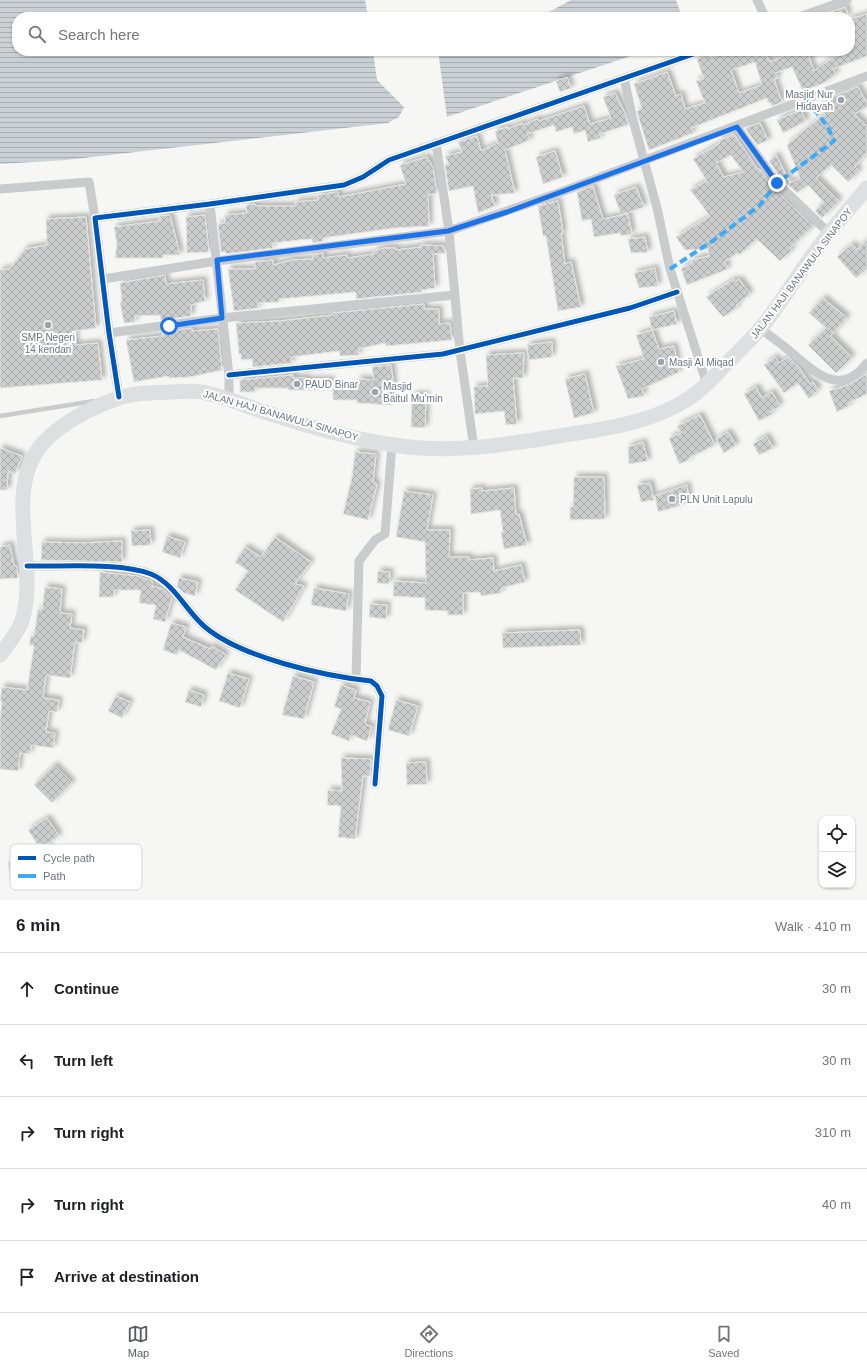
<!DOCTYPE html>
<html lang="en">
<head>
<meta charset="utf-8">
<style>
  :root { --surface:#fff; --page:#f2f2f2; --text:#202124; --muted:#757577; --line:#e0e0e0; --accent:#575b60 }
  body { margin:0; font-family:Arial,sans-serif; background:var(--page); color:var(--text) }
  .controls { position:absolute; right:12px; bottom:12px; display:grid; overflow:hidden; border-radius:8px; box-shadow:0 1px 3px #0004 }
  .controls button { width:36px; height:36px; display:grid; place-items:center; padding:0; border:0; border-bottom:1px solid var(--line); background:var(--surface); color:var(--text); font:20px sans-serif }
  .stop { position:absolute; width:12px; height:12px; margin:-9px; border:3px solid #1a73e8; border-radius:50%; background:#fff }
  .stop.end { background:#1a73e8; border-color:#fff; box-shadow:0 1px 4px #0008 }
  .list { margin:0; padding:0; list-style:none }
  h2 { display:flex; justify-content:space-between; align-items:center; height:52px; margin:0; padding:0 16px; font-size:17px }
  h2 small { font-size:13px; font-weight:400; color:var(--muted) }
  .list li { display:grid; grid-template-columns:26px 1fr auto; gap:12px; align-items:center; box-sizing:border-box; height:72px; padding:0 16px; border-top:1px solid var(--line) }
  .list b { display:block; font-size:15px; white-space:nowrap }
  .list em { font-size:13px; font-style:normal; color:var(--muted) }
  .icon { flex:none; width:22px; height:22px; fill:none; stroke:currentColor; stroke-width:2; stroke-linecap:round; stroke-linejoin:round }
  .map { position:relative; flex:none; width:867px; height:900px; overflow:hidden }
  .search { position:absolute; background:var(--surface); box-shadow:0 1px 3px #0004; left:12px; right:12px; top:12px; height:44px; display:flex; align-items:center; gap:10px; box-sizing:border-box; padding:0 14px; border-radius:16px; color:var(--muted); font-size:15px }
  .sheet { height:412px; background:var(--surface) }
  nav { display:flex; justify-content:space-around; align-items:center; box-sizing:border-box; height:56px; border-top:1px solid var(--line); background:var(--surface); font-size:11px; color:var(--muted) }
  nav a { display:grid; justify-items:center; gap:2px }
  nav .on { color:var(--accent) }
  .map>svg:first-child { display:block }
  .water { fill:url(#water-rules) }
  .building { fill:url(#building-cross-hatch); stroke:#e5e5e4; fill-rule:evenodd; filter:url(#shadow) }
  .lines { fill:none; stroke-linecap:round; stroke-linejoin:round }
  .service { stroke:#cacbcc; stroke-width:4.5 }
  .minor { stroke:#cacbcc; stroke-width:9 }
  .trunk { stroke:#dedfe0; stroke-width:15 }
  .quiet { stroke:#3fa9f5; stroke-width:4; stroke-dasharray:8 4; stroke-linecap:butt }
  .cycleway-casing { stroke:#fff; stroke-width:8 }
  .cycleway { stroke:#0057b8; stroke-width:5 }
  .route { stroke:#1a73e8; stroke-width:5 }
  .poi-dot { fill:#9aa2aa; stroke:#fff; stroke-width:1.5 }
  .labels { text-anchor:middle; stroke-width:4; stroke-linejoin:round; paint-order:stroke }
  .poi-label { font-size:10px; fill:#697481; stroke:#fff; text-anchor:start }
  .street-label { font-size:10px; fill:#697481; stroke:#fff }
  .key { fill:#fff; stroke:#d2d5d9; stroke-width:1 }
  .key-label { font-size:11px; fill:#697481 }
</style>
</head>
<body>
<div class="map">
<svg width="867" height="900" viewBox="0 0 867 900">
  <defs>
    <pattern id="water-rules" width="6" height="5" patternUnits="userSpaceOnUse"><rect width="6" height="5" fill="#cbd0d4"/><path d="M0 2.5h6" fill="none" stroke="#a9adb1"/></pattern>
    <pattern id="building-cross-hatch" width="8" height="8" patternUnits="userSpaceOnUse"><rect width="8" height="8" fill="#cccdcd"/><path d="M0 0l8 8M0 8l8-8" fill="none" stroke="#aaabac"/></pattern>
    <filter id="shadow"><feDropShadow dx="3.5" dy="-3.5" stdDeviation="2" flood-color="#0004"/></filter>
  </defs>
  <rect width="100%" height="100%" fill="#f6f6f5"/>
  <!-- water -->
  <path class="water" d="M0,0H365L368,17H17V51H373L377,80L404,107L399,117L388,123L66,160L0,164Z
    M571,0H676L682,17H535L547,13Z
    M438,51H646L447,117Z"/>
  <!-- building -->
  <path class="building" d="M846,7L848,17H819V16Z
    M867,14V56L833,69L836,74L824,83L803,91L792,67L775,73L778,78L774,79L782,102L772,106L770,102L768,103L767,98L691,128L693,133L649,150L639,119L637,111L642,109L634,84L667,72L676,96L681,94L685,109L705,103L696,81L704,79L697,59L709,54L710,57L730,51H764L770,62L796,51H807L814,71L842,51H850V19ZM755,62L762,85L739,93L731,70Z
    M567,77L571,88L560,92L556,81Z
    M858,87L867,103V107L854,114L867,126V152L855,167L859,171L848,182L831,165L816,178L839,201L822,218L815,211L824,202L808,185L797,193L782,179L769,161L776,155L790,183L800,178L787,145L818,119L825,115L821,104L832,99L831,97Z
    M615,93L626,115L628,125L599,134L601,138L588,142L585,130L574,134L572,127L556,132L554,125L527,134L530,140L505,150L515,193L491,195L495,206L478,213L473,186L449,191L445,165L449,164L445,156L462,152L458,142L477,136L481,151L498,143L495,131L508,127V129L522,123L523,125L538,119L539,121L584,106L590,124L611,118L603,97Z
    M801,110L806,121L783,133L777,120Z
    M760,123L768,140L757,145L745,128Z
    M734,134L758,170L760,169L772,187L813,226L790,248L792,250L780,261L757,239L739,255L738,253L724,262L728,269L687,285L681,269L693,262L692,260L709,256L708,249L685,250L676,237L710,216L690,190L707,181L693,159L720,143L719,141ZM731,155L743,172L724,177L716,163Z
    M555,151L563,177L543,184L536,157Z
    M427,157L433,167L437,193L428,195L429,226L394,228L323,238V241L313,243L312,239L299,240L273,243V248L226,254V252H221L218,224L225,223V215L247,213L246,205L255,204V206H296L295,202L319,200L317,195L338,192L339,197L406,184L400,165Z
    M593,186L603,219L628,214L632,234L621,236L620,233L594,237L591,219L582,221L577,192Z
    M636,187L644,207L621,215L614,195Z
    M558,201L563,233H561L565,264L571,262L581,307L558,311L546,236H543L538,206Z
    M170,215L180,255H163V258H115L117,244L114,227L160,221V216Z
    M205,215L209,252L187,253L186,217Z
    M86,217L96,328L74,331L76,345L98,343L102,380L0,388V270L10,269L25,249L47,245L46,219Z
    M645,237L648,252L631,253L628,239Z
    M867,239V269L856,278L837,257L852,244L857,250Z
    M421,245L444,246L445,253L433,254L435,288L421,290L422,292L356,299V292L279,299V302L257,303L259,308L234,311L228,269H255V262L273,260V265L292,260L313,259V255L323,253V258L347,255L348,258L374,254V251L385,248H396V250L422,247Z
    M655,268L658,286L639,288L634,273Z
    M165,275L166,284L203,280L205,301L191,305V316L161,320L160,315L135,316V322L124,323L120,302H122L120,283Z
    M734,279L735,282L739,279L750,294L736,305L738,307L723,317L706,297Z
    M823,298L847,318L831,336L852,357L836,373L808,345L826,328L809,313Z
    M424,304V309H439V324L450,323L452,340L386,346L385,343L358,349L359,355L340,356L339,351L291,357L292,363L253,367L252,359L241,360V354H239L236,323L280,321L333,315V313Z
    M674,311L677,324L652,330L649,317Z
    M192,328V331L218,329L222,370L190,377L169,378L168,376L134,382L126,340L163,336V332Z
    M652,330L659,349L674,346L679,372L642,389L644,396L628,399L616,366L644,359L636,335Z
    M552,342V357L529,360L527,345Z
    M524,353L523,378H513L517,424L506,425L504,411L475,414L474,387L488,386L486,355Z
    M775,357L779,363L788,357L798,366L810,384L813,382L818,390L809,399L798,383L784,393L764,365Z
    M391,365L393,380L392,405L357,403V400H333V387H358V379L374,380L372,367Z
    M585,374L594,413L574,418L565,379Z
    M867,374V394L848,403L849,406L837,412L829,391L848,385Z
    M293,375V378H306V380H331V390H288V388H255V392H240V380Z
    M756,387L762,398L772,392L780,406L770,412L772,414L759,421L744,394Z
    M412,395H426L425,428L411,427Z
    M700,415L715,445L689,458V460L679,464L669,438L681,433L677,426Z
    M728,432L736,445L724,453L716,439Z
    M766,436L773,448L759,455L753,444Z
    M643,442L648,461L629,464L628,447Z
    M0,448L22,456L15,474L8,471L7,490H0Z
    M355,452L376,454L373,482L377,484L368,520L343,514L352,477Z
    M574,477H604L605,519L570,520V507H573Z
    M650,483L654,500L641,502L637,485Z
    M687,485L689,503L658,512L655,496Z
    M482,488V491L514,488L516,515L519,514L527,545L504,549L501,533L503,532L500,510L471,514L470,489Z
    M404,491L433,495L427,530H450L449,557H469V560L493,558L494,571L521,565L525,582L501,588V593L481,596L480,592L463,593V615H448L447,611L425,610V598L393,596L394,581L426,583L425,542L396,537Z
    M150,530L151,545L132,546L131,531Z
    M167,536L185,542L180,558L162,552Z
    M275,537L311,562L295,584L304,586L283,622L235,590L248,571L235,562L245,547L261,557Z
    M122,541V562L41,560L42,542L82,543Z
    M10,545L14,566H17L18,578L0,579V547Z
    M378,571L390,572L389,584L377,583Z
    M100,572L137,576L152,581V586L163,589L172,598L165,622L153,619L156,605L139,603L141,590H114V597H99Z
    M179,578L198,582L195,596L184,593L177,586Z
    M45,587L62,589L60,613L72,614L70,628L84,630L82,643L75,642L70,678L46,675L43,698L59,700L57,712L49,711L46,732L55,733L53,748L31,745L30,754L20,753L18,771L0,769V719L2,701H0L2,687L27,690L34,646L29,645L31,636H34L38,609L42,610Z
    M314,588L349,594L346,611L311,605Z
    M370,604L387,605L386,619L369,617Z
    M171,623L186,627L183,637L210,649L212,646L226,655L216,670L179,650L177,655L163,650Z
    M580,630L581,645L503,648L502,633Z
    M228,673L249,679L240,708L219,701Z
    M293,676L314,682L304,719L282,715Z
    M341,685L356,690L354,698L370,702L365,724L372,727L367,741L351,735L349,741L331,734L341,709L334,707Z
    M189,690L204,695L201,707L185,702Z
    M116,696L130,702L122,718L108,711Z
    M396,700L418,706L409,736L388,730Z
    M341,758L371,759L370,776H363L355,839L338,837L341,806L327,805L328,790L342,791Z
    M426,762L427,784L407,785L406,763Z
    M54,765L72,783L52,803L34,785Z
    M47,818L59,836L47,844L55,870L41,874L10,878L8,862L44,855L28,830Z"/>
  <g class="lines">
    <!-- service -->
    <path class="service" d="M0,416L94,401"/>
    <!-- minor -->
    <path class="minor" d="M757,0L765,17
      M799,17L847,0
      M624,78L633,120L657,208L670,269L707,385
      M737,127L777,183L829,233
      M436,143L449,231L460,351L474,448
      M0,189L89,182L95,218
      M210,204L229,375V399
      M103,279L217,261L449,231L561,192L867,76
      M760,328C771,337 782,344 792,353C817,374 841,397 867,363
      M109,333L222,318L455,295
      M229,375L443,354L630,308L677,292
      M119,397L109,333L95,218L210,204L344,185L363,177L389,160L702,51
      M27,566C62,567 120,562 151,574C175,584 186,611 205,627C242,658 324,676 371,681L377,686L382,696L375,784
      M356,679L359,561L375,540L385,534L392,445"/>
    <!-- trunk -->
    <path class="trunk" d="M0,655C8,644 17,634 22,621C40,565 1,491 43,443C61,423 94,406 119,398C135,392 154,393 171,392C181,392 191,390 201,392C226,396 249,408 274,415C313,428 354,439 394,445C449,454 505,445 559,436C604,429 649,424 688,399C703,389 715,376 727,363C738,352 750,341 760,329C780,305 796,277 815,252C831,229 849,209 867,188"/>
    <!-- quiet -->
    <path class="quiet" d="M670,269L714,240L759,206L777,183L834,141L828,127L806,99"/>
    <!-- cycleway casing -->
    <g class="cycleway-casing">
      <path id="cycleway" d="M229,375L443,354L630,308L677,292
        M119,397L109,333L95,218L210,204L344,185L363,177L389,160L702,51
        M27,566C62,567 120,562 151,574C175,584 186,611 205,627C242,658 324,676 371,681L377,686L382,696L375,784"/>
    </g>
    <!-- cycleway -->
    <use href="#cycleway" class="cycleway"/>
  </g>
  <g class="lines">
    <!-- route -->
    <path class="route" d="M169,326L222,318L217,260L448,231L507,212L737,127L777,183"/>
  </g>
  <!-- markers -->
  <g class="poi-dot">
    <circle cx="841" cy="100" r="4"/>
    <circle cx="48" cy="325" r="4"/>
    <circle cx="661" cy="362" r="4"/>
    <circle cx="297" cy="384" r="4"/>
    <circle cx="375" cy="392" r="4"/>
    <circle cx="672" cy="499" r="4"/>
  </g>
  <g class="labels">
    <!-- poi labels -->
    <g class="poi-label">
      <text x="833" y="98" text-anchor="end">Masjid Nur<tspan x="833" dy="12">Hidayah</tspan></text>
      <text x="48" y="341" text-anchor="middle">SMP Negeri<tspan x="48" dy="12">14 kendari</tspan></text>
      <text x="669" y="366">Masji Al Miqad</text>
      <text x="305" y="388">PAUD Binar</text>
      <text x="383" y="390">Masjid<tspan x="383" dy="12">Baitul Mu'min</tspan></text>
      <text x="680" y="503">PLN Unit Lapulu</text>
    </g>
    <!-- street labels -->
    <g class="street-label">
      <text transform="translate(801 273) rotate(-53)" y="4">JALAN HAJI BANAWULA SINAPOY</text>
      <text transform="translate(281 415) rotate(16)" y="4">JALAN HAJI BANAWULA SINAPOY</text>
    </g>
  </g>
  <!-- legend -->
  <rect x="10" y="844" width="132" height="46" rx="6" class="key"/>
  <rect x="18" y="856" width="18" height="4" fill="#0057b8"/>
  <rect x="18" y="874" width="18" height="4" fill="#3fa9f5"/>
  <g class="key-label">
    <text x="43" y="862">Cycle path</text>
    <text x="43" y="880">Path</text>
  </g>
</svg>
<div class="controls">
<button><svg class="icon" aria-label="locate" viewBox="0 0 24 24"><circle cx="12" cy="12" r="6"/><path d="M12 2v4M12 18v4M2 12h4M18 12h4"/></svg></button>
<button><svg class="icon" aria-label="layers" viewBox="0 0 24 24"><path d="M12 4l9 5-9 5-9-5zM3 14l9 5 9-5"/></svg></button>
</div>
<div class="stop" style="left:169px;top:326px"></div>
<div class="stop end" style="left:777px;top:183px"></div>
<div class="search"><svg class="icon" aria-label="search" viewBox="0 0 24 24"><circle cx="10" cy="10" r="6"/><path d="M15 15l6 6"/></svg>Search here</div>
</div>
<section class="sheet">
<h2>6 min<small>Walk · 410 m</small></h2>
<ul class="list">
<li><svg class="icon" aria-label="ahead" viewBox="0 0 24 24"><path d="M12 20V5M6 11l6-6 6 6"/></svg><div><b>Continue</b></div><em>30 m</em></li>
<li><svg class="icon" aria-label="left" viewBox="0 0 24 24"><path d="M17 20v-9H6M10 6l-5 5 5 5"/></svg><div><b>Turn left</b></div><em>30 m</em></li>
<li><svg class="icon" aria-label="right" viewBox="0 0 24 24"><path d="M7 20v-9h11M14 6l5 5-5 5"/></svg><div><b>Turn right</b></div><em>310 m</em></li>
<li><svg class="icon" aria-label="right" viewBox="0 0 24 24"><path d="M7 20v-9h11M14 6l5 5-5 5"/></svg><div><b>Turn right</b></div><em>40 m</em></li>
<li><svg class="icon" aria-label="arrive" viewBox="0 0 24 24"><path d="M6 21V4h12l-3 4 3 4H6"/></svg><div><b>Arrive at destination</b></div></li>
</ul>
</section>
<nav>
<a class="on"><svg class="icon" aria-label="map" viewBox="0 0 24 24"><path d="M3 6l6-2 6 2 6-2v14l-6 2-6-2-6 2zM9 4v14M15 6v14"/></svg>Map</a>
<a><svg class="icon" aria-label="directions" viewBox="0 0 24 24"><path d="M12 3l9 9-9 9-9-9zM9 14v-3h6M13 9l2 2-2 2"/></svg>Directions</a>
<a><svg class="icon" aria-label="saved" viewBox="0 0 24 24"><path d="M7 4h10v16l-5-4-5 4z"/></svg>Saved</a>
</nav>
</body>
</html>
